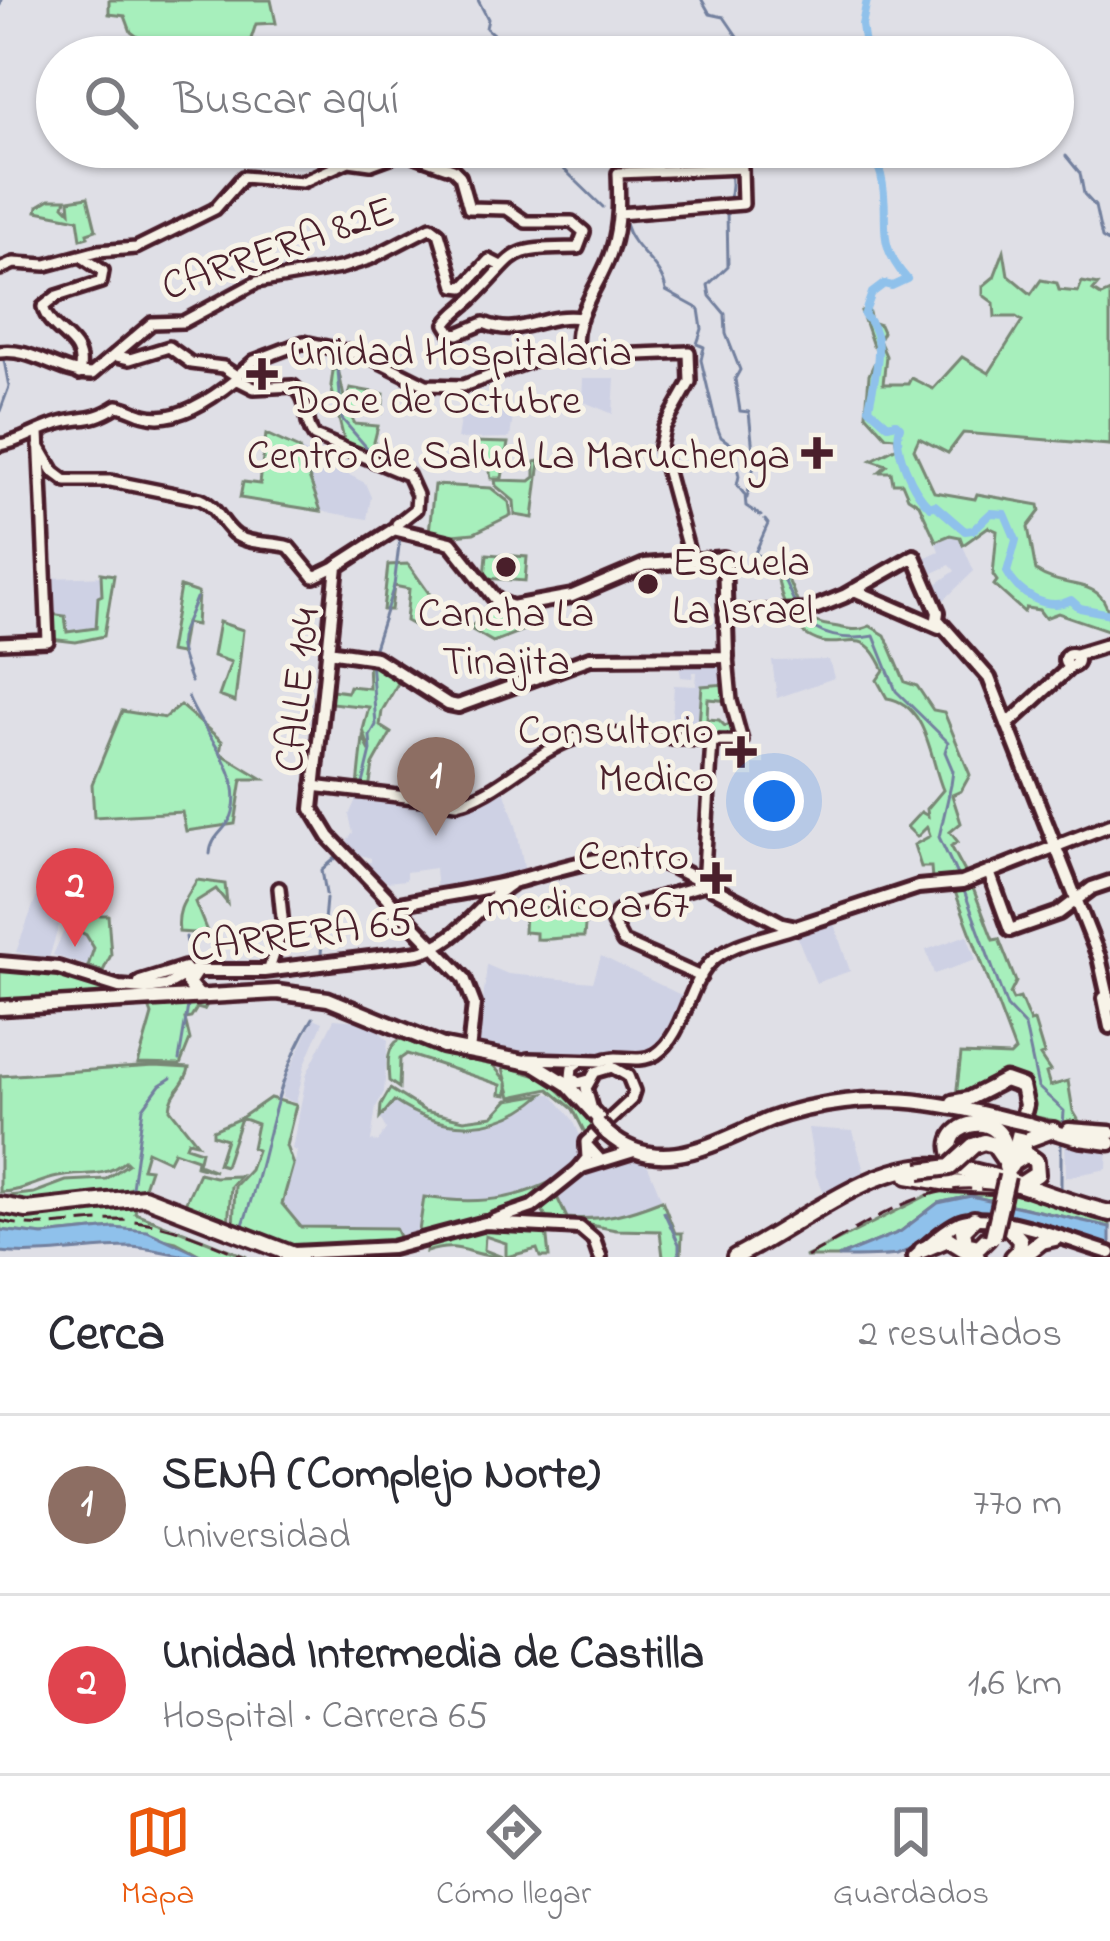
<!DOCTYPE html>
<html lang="es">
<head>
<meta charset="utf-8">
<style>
  :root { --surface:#fff; --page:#f7f7f7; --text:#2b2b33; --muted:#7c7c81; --line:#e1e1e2; --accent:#ea580c }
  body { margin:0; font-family:"Indie Flower",sans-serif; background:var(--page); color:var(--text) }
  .you { position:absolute; left:774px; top:801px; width:42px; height:42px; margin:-30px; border:9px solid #fff; border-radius:50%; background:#1a73e8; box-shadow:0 0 0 18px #1a73e833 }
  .badge { display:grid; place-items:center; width:78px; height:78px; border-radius:50%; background:var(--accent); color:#fff; font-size:39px; font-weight:700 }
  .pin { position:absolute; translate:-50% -99px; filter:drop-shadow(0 3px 6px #0008) }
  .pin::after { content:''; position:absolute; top:63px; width:42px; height:36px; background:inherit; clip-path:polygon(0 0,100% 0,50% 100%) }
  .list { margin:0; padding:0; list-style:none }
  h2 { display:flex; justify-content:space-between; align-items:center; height:156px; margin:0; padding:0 48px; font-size:51px }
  h2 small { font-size:39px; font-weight:400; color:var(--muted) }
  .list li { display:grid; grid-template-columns:78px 1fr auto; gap:36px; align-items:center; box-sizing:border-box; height:180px; padding:0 48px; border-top:3px solid var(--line) }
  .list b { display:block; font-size:45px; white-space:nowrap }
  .list p { margin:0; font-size:39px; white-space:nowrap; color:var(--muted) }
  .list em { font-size:39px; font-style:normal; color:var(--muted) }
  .icon { flex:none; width:66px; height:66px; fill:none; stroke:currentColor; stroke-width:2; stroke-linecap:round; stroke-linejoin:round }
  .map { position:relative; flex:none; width:1110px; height:1257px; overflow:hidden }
  .search { position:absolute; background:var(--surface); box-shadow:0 3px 9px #0004; left:36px; right:36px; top:36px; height:132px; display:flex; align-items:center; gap:30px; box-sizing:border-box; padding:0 42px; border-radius:66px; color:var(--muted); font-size:45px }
  .sheet { height:516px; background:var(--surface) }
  nav { display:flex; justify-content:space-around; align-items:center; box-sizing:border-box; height:168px; border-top:3px solid var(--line); background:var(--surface); font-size:33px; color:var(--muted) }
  nav a { display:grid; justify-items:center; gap:6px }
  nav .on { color:var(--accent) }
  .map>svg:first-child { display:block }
  .built { fill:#ced1e4 }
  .green { fill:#a7efbc; stroke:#788774; stroke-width:3 }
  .water { fill:#8fc1eb; stroke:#73809e; stroke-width:3 }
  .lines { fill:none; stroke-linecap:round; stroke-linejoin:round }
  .stream { stroke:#73809e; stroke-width:3 }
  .river { stroke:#8fc1eb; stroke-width:8 }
  .tertiary-casing { stroke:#4a1f2b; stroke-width:18 }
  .secondary-casing { stroke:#4a1f2b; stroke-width:20 }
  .primary-casing { stroke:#4a1f2b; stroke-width:21 }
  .trunk-casing { stroke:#4a1f2b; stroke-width:22 }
  .tertiary { stroke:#f7f3e8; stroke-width:9 }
  .secondary { stroke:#f7f3e8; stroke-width:10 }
  .primary { stroke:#f7f3e8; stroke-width:12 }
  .trunk { stroke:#f7f3e8; stroke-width:14 }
  .rail { stroke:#4a1f2b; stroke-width:3; stroke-dasharray:18 9; stroke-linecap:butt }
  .primary-bridge-casing { stroke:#4a1f2b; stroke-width:21; stroke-linecap:butt }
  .trunk-bridge-casing { stroke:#4a1f2b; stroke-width:22; stroke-linecap:butt }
  .primary-bridge { stroke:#f7f3e8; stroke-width:12 }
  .trunk-bridge { stroke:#f7f3e8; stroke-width:14 }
  .poi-dot { fill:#4a1f2b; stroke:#f7f3e8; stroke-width:4.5 }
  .labels { text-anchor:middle; stroke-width:10; stroke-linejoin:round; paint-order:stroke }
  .street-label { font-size:42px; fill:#4a1f2b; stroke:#f7f3e8 }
  .poi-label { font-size:42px; fill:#4a1f2b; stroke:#f7f3e8; text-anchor:end }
</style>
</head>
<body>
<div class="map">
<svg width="1110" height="1257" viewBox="0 0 1110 1257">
  <rect width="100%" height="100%" fill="#dfdfe6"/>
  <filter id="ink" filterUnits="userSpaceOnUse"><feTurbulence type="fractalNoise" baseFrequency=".00833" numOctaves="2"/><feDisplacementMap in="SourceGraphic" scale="24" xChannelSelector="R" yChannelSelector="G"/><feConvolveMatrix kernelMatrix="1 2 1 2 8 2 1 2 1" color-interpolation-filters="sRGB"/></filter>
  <g filter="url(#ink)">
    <!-- built -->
    <path class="built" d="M583,378H615L613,414L582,401Z
      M464,393L475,406L514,409L510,438L457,439Z
      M299,449L365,483L371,497L367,519L321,511Z
      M950,536L959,537L974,571L940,604L932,587L955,571L950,565L927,576L920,560L939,551L936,543Z
      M110,576L102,628L50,635L48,578Z
      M829,660L834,678L777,698L772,661Z
      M698,661H727V683L701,685L698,737L671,735L674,685L696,686L697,672H693L692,678L681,677L679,663L696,664L697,667Z
      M501,781L516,825L525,873L437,891L435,868L406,872V880L387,882L362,862H371V858L353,853L345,844L353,833L349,815L358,795L458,805Z
      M37,895L56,903L51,922L59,925L49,958L16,952Z
      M833,921L850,971L816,983L796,934Z
      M66,926L86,936L94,948L88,966L53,955Z
      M967,935L976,960L934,974L926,950Z
      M601,956L687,998L665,1041L650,1054L585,1055L478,1048L487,965L508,974L593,982Z
      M314,1018L323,1022L305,1064L296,1103L282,1098L284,1082Z
      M334,1019L359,1021L376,1028L388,1040L384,1092L376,1107L371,1141L378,1142L386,1129L380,1118L393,1101L422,1118L464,1126L494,1123L526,1109L543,1094H552L573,1120L584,1144V1158L552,1183L520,1196L459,1203L424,1197L418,1238L402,1243L394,1228H301L281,1203L297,1152L292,1149L307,1073Z
      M808,1128L853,1131L865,1175L825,1194L816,1176Z
      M1065,1137L1108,1146L1107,1169L1066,1177Z
      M631,1154L648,1166L662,1200L612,1218H567L555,1193L581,1172Z"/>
    <!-- green -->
    <path class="green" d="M109,0H271L276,23L256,24L245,57H173L169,51L152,57L145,54L143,41L131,32L125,16L109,14Z
      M88,197L96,230L87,233L88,237L81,239L78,219L37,211L38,206L50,199H66L64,205L70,211L69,200Z
      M1004,251L1008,275L1031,294L1041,280L1057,283L1059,290L1078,292L1082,282L1098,285L1093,291L1101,296L1110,292V445L963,433L948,453L919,438L914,449L934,492L975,499L977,494L1039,505L1040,511L1028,527L1036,571C1071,594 1110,572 1110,631L1058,613L1045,618L1039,610L1026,608L1024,612L994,585L997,581L993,575L997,531L988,527L963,545L960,537L950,535L936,541L919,504L908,497L902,483H893L891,472H879L887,465L872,460L897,447L895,437L886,436L866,414L869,375L880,351L873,346L861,311L868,308L871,322L880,325L883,332L879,340L886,356L883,384H908L911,378L933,389L962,357L989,373L1022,321L1016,317H995L994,303L983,295V286L994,277Z
      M338,368L346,407L350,388L384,394L382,413L347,409L355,424L378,426L371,454L345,444L331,386L333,371Z
      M266,434L299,449L321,511L240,498L243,482L260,484Z
      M471,442L508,443L502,478H491L488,461L472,458Z
      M540,461L533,518L515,515L514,501L496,486L495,480L530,481L535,477V462Z
      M434,485L491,488L509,502L511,515L474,533L433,537L429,532Z
      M487,554L527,557L525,581L485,578Z
      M408,564L431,596L419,610V628L406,621L409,589L394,586L391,610H383L388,565Z
      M784,572C801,601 794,621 832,626C848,628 854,633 870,626L885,635L905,682L917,686L933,710L944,712L970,775L961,791L952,795L961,823L950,832L958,842L951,846L971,883L993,940L999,939L1016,982L1010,994L1013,1000L1020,998L1030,1022L1034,1021L1044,1054L1040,1056L1050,1071L1046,1073L1050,1086L1068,1081L1073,1111L1079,1121L1075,1125L1027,1115L1022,1082L956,1097L961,1054L1010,1056L1015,1051L954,889L919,883L932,879L931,867H921L914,845L930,836L927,827L917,837L907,827L921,812L928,816L927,809L943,790C930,760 928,704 887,698L877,680L884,670C879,660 872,645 860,642C848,640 834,645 822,642C790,633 782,603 777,575Z
      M101,573L114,575L104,636L76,642L50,639V614L65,616L67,632L96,628L98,597L102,595Z
      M180,587L198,593L196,625L185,623L180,654L169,652Z
      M498,604L526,609L534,626L493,642L469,628Z
      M219,622L243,630L235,702L219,696L231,662L213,656Z
      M368,659L401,678L382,711L380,726L391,733L373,765L369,789L358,787L363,738L370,751L363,730L369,707L331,703L332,690L347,692L349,686L369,688Z
      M726,684L730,701L708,699L707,719L719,720L725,726L735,722L739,738L698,737L702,686Z
      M180,705L222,741L220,753L263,779H242L235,824L186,831L182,812L94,817L92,784L122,711L165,718Z
      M197,880L225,884L227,903L216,889L195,902L208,934L179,932C176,908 186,899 197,880Z
      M530,906L577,910V917L586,915L584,937C565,936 557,940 536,939V933L524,932L525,912H530Z
      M88,915H108L111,955L103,971L88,966L94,948L86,935L67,925L68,921Z
      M0,965L44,968L102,984H179L182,988L180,993L0,1006Z
      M208,1003L204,1010L197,1008L191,1018L185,1019L190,1040L180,1065L138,1064L152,1015L149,1007Z
      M401,1039L446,1055L493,1065L507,1082V1095L500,1094L501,1085L407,1054L400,1059L399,1088L389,1081C388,1066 385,1046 401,1039Z
      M502,1065L547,1079L599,1129L588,1139L573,1109L549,1089L511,1097Z
      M155,1066L189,1068C186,1085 171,1091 170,1109L197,1143L188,1141L186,1146L201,1151L198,1164L215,1171L196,1166L197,1159L174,1151L169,1161L147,1151L142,1168L150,1169L142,1193L35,1208L0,1203V1197L34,1193L66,1181L106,1179L128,1164L125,1161C103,1180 84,1171 58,1177C37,1181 23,1192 0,1192V1076Z
      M390,1089L425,1111L464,1120L493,1116L508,1100L543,1094C498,1134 443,1134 394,1101L380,1118L381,1105Z
      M270,1098L296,1105L286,1146L293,1165L282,1204L301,1227L395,1228L402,1243L290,1248L233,1227L235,1186L250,1170L257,1150L252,1148L257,1124L241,1118L225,1166L218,1164L226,1139L213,1135V1130L241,1118Z
      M577,1166C521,1216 488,1219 418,1238L424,1197C482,1206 528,1200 577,1166Z
      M199,1173L215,1177L240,1176L231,1186L228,1226L183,1208Z
      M930,1182L1007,1190L1110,1219V1227L971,1196L938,1203L900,1232L838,1257H805L932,1193Z
      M555,1193L567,1218C603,1221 629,1213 662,1200L675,1233H682L681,1257H663L660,1231L616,1230L585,1224L601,1245L592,1234L548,1222L540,1206Z
      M137,1204L135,1213L247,1257H204L176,1242L114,1228L43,1235L0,1230V1212L29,1217Z
      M493,1224L546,1229L549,1257H540L537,1249L506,1257V1243L485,1236L484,1250L502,1257C468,1257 464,1240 426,1252L427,1243Z"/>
    <!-- water -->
    <path class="water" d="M971,1196L1110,1227V1249L983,1215C932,1213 937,1241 897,1255C880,1257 856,1257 838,1257L900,1232L938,1203Z
      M114,1228L147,1231L204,1257C177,1257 156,1248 130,1247C88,1247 41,1257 0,1252V1230L43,1235Z"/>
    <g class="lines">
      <!-- stream -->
      <path class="stream" d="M478,0L488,19L486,28L501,41L506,57
        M702,0L710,14L724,17L737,36
        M0,5L1,0
        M733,57L736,44
        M541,147L603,207
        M720,147C729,166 735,182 728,201
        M1066,156L1079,172
        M1080,173L1084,194L1095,206L1102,238L1110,243
        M727,211L728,266L708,285L710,296L725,314L726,334L740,370L735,379L740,411L749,412L754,461
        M625,224C633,252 662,263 666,291L699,309L702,329L697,344L704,347L701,360L717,427L721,437L732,445L739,476L737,485L745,495L746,506L761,516
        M338,371L342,419L368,449
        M0,411L9,387L3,355
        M747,498L754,465
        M765,520L768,524L755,553L781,573L796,606
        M799,615C817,637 847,641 874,636L896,691L948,742L945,752L953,771L951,785L939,837L959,879
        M373,651L394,586L400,537
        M191,682C172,632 179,644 196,598
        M188,697C202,734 244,769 233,812C229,830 211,834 210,854
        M362,788L371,751L370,736L376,725L371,660
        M963,888L1007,1007L1025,1026L1038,1087L1064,1111L1063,1129
        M326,894L322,870L337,857
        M186,937L190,960
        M321,954L326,899
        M179,1060L188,1006
        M1061,1139V1190
        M132,1188L143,1108L160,1085L171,1078
        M664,1212L679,1244V1257
        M241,1230C269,1157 270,1087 313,1018"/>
      <!-- river -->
      <path class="river" d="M851,57L866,53L862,25L867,0
        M871,147C872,158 878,163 881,175C892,221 872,239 907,279L892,286L884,284L872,293L864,315C889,338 874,377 869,408L888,425L896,423L900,427C892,447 913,492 930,507L935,505L965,531L973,530L991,513L1005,514L1016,540L1007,572C1018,594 1047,612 1071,600L1080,608L1110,614"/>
      <!-- tertiary casing -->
      <g class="tertiary-casing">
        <path id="tertiary" d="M0,269L14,263L46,265L98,251L136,248L215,209L243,177L302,182L349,161L371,164L404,152L453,169L460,176L469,208L507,209L526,222H572L584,232L578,248C504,249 522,250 473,298C464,307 453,313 446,324L451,332L458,334L484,323C522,339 542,312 581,318
          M0,352C31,347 59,374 92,374L152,323L183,322L257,282L340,268L369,259L431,227L439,233L455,286L464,287L489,260L501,266
          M117,356L130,359L169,347L191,363L223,367L235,375
          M579,357C566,321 603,283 612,249C620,223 619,199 618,173L742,168L743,204L619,214
          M79,374C88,338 51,336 43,307L57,296L101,282L103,271L81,256
          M237,376L254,361L304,342L368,356L426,385L463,386L539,358L689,352L690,382L664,428L660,446L691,560
          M236,379L254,388L293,386C312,400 302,419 314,436L408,475L417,495L416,509L397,524
          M0,445C20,442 35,431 54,425C80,415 89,424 117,406C128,407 135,413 145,415C175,424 213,398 235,380
          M39,446L54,472L66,481H111L200,499C218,507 222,526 237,536C252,545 273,542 289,547L314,577L337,566
          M0,643L48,641L39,432
          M313,786L457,803C497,795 532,753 573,739C611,727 697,744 742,741L731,701L727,657
          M270,966L283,927L279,888
          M701,977L623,942L613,923L617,913L626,907L703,885L712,741
          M528,1059L601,1061C618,1053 638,1065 656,1054C684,1035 687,989 709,964C727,943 771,936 796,927
          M580,1061L572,1067L571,1077L578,1083L589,1080
          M578,1169L587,1158L586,1142L631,1100L634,1091L628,1076L612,1067L595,1072L586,1088L591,1106"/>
      </g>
      <!-- secondary casing -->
      <g class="secondary-casing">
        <path id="secondary" d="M393,530L337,566L312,809L329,837L464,978L474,1004L469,1052
          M854,590L939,627
          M725,614L807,611L844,596L914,556L938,612L937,619
          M937,619L989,678L1099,957L1110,1006
          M328,651L376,658L448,704L458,706L590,658L727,657L724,558L645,565L572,596L512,607L497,601L451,543L397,530
          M1065 660a6 6 0 1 1 12 0a6 6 0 1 1-12 0Z
          M1074,655L1110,644
          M1007,725L1071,666
          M989,872L1010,930L1059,913L1092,888L1110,882
          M396,905C435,896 477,891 516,881C565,868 620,845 671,866L782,924L796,927L918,887L962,883L1110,825
          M0,963L58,968L119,987L146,989L166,986L193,971H264L419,952C458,943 478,905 510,884
          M140,982L185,968
          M1104,998L1110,1027
          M587,1146L598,1158
          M494,1220L532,1207L582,1167L634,1151
          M294,1253L392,1248L485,1223L580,1228L594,1240L600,1257
          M914,1257C928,1245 943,1230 960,1222C992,1209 1075,1243 1110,1253"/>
      </g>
      <!-- primary casing -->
      <g class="primary-casing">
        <path id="primary" d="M196,971L188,983L198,995
          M0,1008L277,992L328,999L443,1046L535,1064L567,1084L600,1120
          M953,1102L968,1099L1005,1080L1022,1086L1026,1105L1013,1155
          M1028,1124L1079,1139L1110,1143
          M1069,1130L1110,1133
          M607,1133C660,1180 717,1141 771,1119C795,1110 819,1105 844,1102C901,1095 955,1106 1010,1120"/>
      </g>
      <!-- trunk casing -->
      <g class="trunk-casing">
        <path id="trunk" d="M973,1146L984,1142L994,1145L1005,1161
          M1012,1163L1026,1154L1036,1161L1037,1174L1020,1185
          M962,1167C918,1127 1014,1094 1006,1167
          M1010,1167L1026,1140L1053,1130
          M908,1176L948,1183L993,1185
          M0,1205L27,1210L144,1197L299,1257
          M974,1219L963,1230L965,1244L979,1247L988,1238
          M1004,1222L1020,1240L1019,1251L1013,1257
          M922,1250L948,1239L977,1257
          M735,1257C794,1228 872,1162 938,1166C997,1170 1053,1200 1110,1213
          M1022,1257L1042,1241L1055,1238"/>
      </g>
      <!-- tertiary -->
      <use href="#tertiary" class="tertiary"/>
      <!-- secondary -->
      <use href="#secondary" class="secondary"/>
      <!-- primary -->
      <use href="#primary" class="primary"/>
      <!-- trunk -->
      <use href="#trunk" class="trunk"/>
      <!-- rail -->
      <path class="rail" d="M0,1221C41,1231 79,1220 121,1220C165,1221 204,1241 245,1257
        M807,1257C854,1232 907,1192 962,1189C1011,1187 1063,1209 1110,1222"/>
      <!-- primary-bridge casing -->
      <g class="primary-bridge-casing">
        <path id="primary-bridge" d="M1010,1120L1028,1124
          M598,1123L607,1133"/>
      </g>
      <!-- trunk-bridge casing -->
      <g class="trunk-bridge-casing">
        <path id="trunk-bridge" d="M919,1171L950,1167L973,1146
          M993,1237L1007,1176"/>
      </g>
      <!-- primary-bridge -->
      <use href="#primary-bridge" class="primary-bridge"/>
      <!-- trunk-bridge -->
      <use href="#trunk-bridge" class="trunk-bridge"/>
    </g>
  </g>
  <!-- markers -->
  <g class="poi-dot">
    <path d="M256 356h12v12h12v12h-12v12h-12v-12h-12v-12h12z"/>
    <path d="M811 435h12v12h12v12h-12v12h-12v-12h-12v-12h12z"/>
    <circle cx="506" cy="567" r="12"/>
    <circle cx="648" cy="584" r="12"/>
    <path d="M735 734h12v12h12v12h-12v12h-12v-12h-12v-12h12z"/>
    <path d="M710 860h12v12h12v12h-12v12h-12v-12h-12v-12h12z"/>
  </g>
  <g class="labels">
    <!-- street labels -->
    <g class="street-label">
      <text transform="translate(277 246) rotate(-19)" y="15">CARRERA 82E</text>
      <text transform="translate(295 690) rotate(-84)" y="15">CALLE 104</text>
      <text transform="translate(301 932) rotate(-7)" y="15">CARRERA 65</text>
    </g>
    <!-- poi labels -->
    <g class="poi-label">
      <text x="289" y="365" text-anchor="start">Unidad Hospitalaria<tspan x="289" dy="48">Doce de Octubre</tspan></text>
      <text x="790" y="468">Centro de Salud La Maruchenga</text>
      <text x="672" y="575" text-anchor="start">Escuela<tspan x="672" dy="48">La Israel</tspan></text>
      <text x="506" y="626" text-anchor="middle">Cancha La<tspan x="506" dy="48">Tinajita</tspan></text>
      <text x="714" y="743">Consultorio<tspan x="714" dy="48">Medico</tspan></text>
      <text x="689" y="869">Centro<tspan x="689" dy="48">medico a 67</tspan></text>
    </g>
  </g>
</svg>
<div class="you"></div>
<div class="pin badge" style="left:436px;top:836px;background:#8d6e63">1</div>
<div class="pin badge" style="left:75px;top:947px;background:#e0444e">2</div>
<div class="search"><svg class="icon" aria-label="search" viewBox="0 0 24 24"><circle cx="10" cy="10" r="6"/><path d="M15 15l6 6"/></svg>Buscar aquí</div>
</div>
<section class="sheet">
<h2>Cerca<small>2 resultados</small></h2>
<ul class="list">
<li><span class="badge" style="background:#8d6e63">1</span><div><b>SENA (Complejo Norte)</b><p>Universidad</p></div><em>770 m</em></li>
<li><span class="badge" style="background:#e0444e">2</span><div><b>Unidad Intermedia de Castilla</b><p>Hospital · Carrera 65</p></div><em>1.6 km</em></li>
</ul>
</section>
<nav>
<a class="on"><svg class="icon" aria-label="map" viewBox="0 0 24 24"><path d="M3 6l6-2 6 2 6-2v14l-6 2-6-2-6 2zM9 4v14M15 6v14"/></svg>Mapa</a>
<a><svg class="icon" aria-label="directions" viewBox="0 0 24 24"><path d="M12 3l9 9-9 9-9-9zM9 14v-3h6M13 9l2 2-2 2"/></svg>Cómo llegar</a>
<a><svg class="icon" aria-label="saved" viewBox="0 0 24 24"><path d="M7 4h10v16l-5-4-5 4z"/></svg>Guardados</a>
</nav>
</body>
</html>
